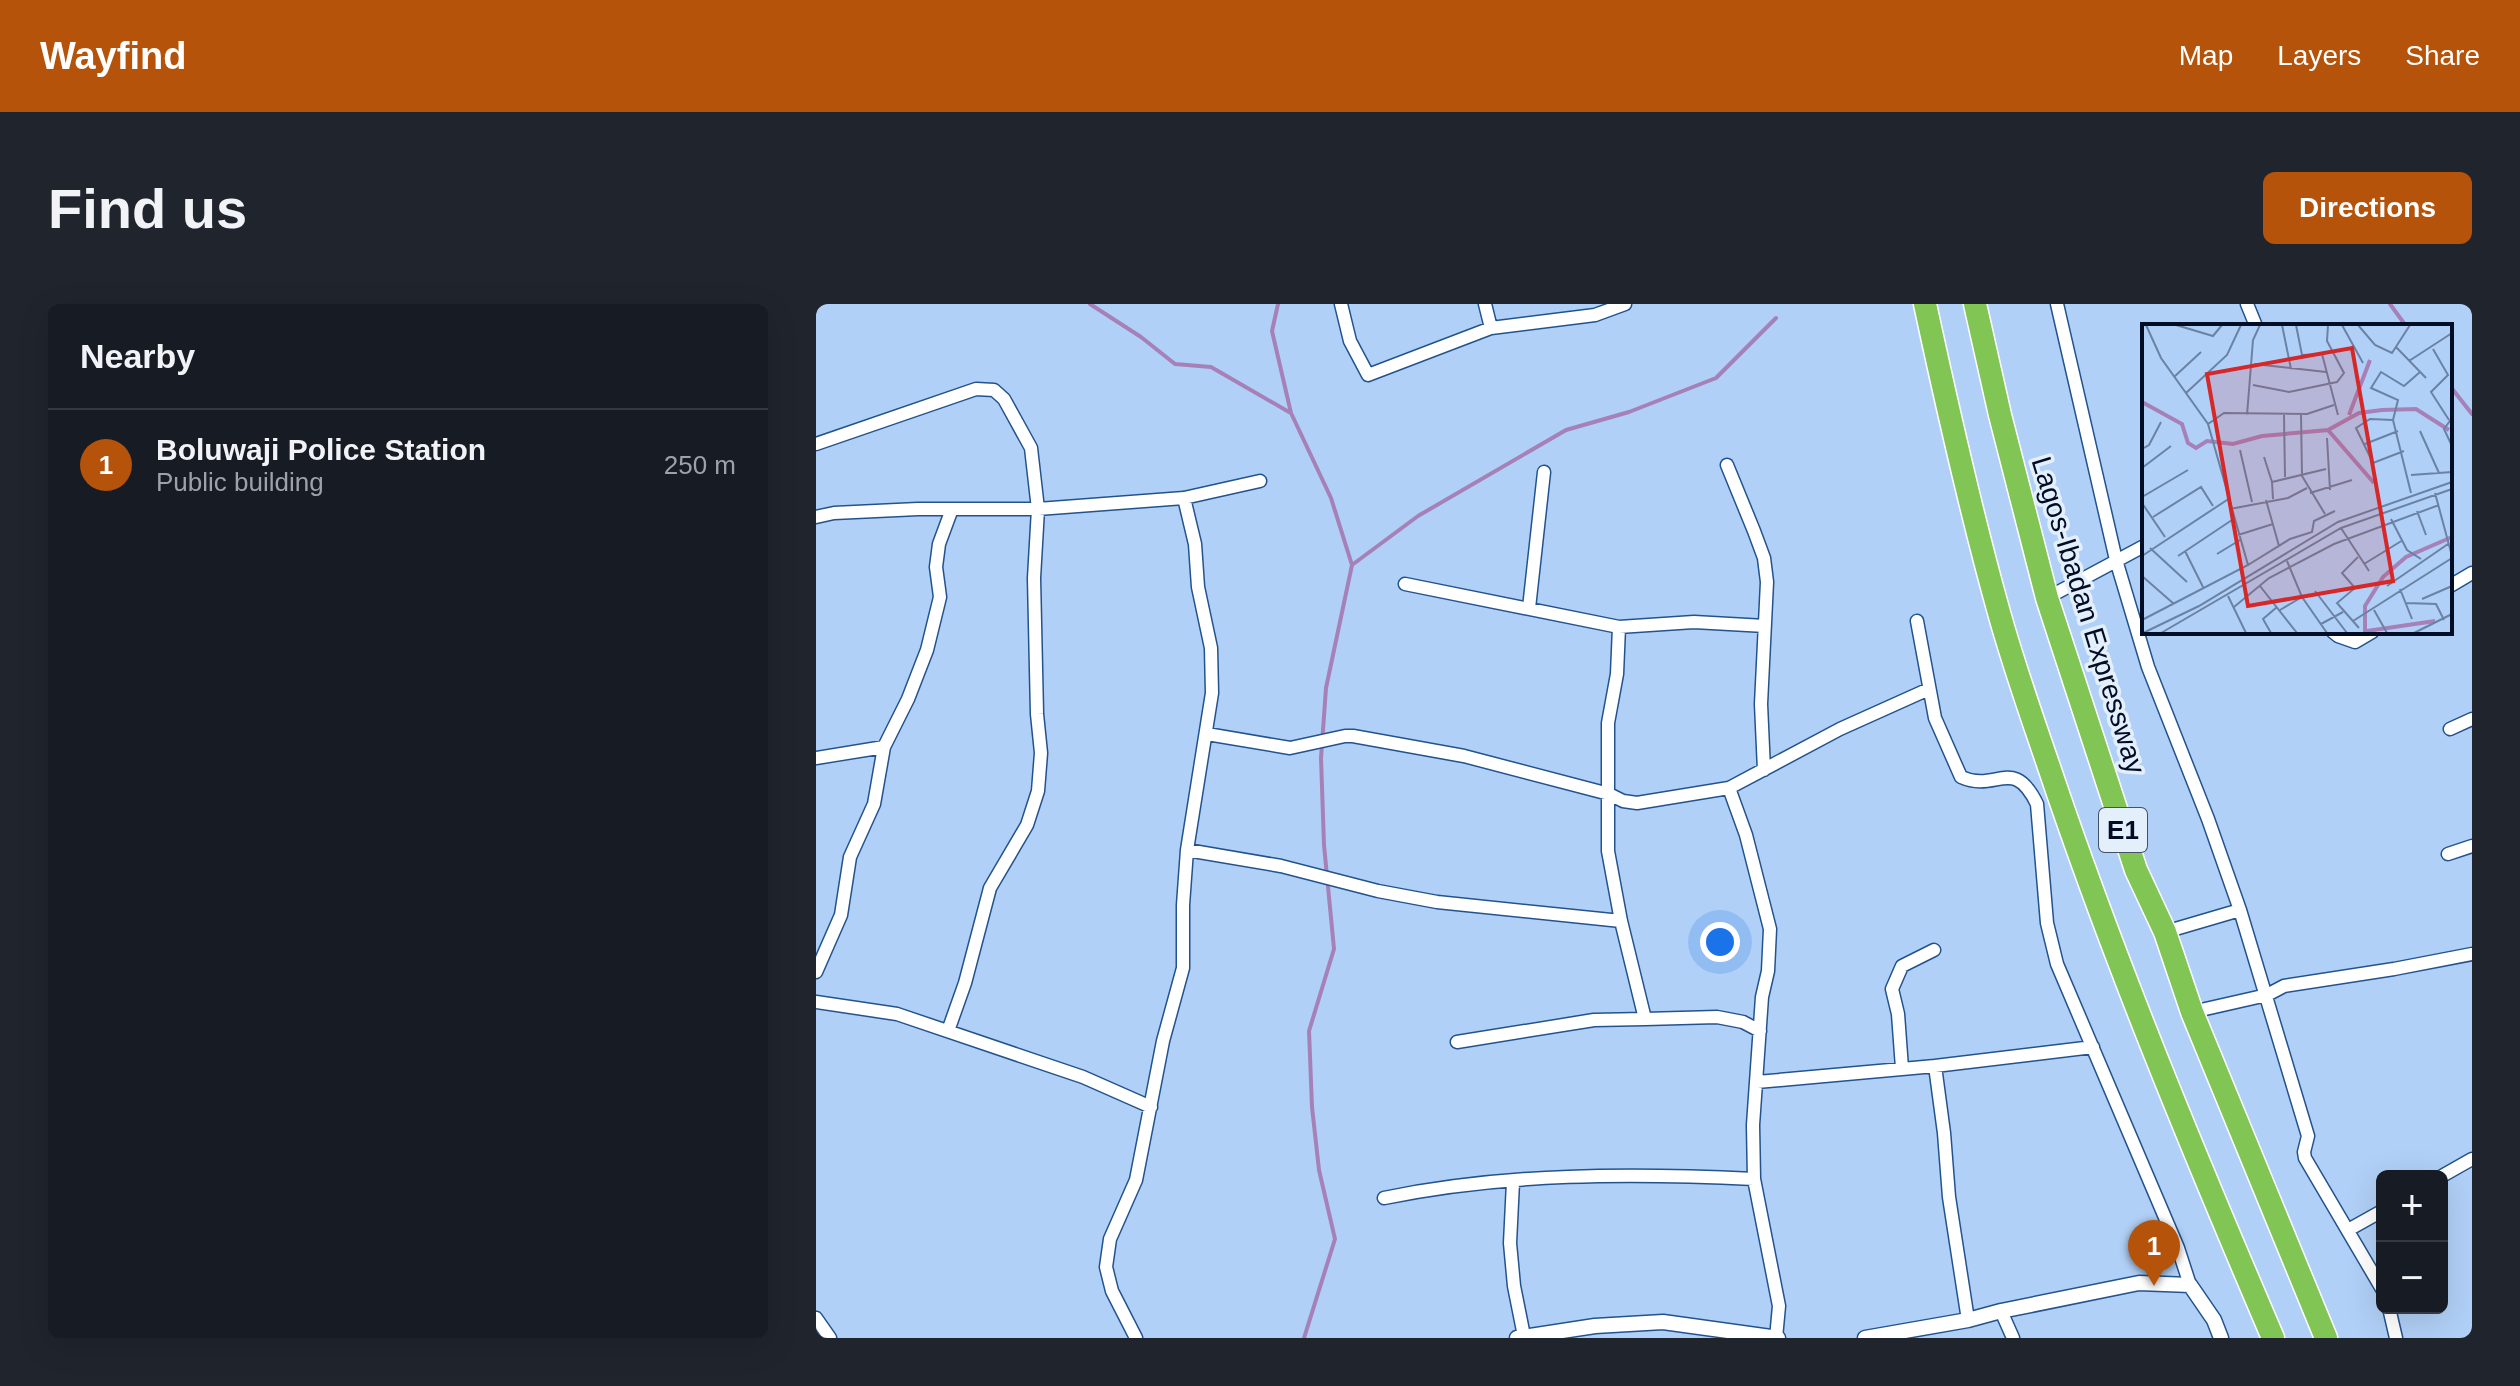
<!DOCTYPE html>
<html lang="en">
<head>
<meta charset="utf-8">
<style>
  :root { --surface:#171b24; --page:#20242c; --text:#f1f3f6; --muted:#9ea1a6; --line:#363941; --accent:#b45309 }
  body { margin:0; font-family:Helvetica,sans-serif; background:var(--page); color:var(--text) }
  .controls { position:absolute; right:24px; bottom:24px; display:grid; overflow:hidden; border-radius:12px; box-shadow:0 8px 32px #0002 }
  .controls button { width:72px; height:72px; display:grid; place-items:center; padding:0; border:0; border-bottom:2px solid var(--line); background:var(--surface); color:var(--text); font:40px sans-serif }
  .you { position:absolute; left:904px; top:638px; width:28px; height:28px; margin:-20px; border:6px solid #fff; border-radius:50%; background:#1a73e8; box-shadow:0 0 0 12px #1a73e833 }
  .badge { display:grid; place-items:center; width:52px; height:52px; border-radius:50%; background:var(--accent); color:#fff; font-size:26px; font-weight:700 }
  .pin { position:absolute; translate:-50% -66px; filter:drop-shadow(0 2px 4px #0008) }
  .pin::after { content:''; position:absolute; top:42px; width:28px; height:24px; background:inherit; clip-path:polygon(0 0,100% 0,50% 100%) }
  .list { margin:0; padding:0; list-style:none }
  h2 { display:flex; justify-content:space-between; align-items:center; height:104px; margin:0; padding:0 32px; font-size:34px }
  h2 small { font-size:26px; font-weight:400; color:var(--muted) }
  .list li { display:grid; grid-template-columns:52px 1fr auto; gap:24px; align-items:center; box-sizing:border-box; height:112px; padding:0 32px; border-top:2px solid var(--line) }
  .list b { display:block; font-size:30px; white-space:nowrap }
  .list p { margin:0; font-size:26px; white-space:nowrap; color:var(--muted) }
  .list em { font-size:26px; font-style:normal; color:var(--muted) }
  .map { position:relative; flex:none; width:1656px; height:1034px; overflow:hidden; border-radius:12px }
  header { display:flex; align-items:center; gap:48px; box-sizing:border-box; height:112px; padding:0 40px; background:var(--accent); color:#fff }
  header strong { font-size:38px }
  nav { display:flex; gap:44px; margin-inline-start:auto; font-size:28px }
  .intro { display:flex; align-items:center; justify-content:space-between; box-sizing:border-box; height:192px; padding:0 48px }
  h1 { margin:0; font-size:56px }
  .button { padding:20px 36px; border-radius:12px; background:var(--accent); color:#fff; font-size:28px; font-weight:700 }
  main { display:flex; gap:48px; padding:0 48px }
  aside { flex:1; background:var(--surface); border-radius:12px; box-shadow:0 8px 32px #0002 }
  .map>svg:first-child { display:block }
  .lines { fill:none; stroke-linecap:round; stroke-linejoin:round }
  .stream { stroke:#a681b8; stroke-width:4 }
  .minor-casing { stroke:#23538c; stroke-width:15 }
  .tertiary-casing { stroke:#23538c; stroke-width:17 }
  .motorway-casing { stroke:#fff; stroke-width:25 }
  .minor { stroke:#fff; stroke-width:12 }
  .tertiary { stroke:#fff; stroke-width:14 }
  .motorway { stroke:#81c654; stroke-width:22 }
  .labels { text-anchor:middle; stroke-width:7; stroke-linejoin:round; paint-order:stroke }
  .shield { fill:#e4effc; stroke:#445165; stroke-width:2 }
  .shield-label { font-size:26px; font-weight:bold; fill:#000d24 }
  .street-label { font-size:28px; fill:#000d24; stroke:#e4effc }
  .inset-river { fill:none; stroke:#a681b8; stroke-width:4 }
  .inset-road { fill:none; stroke:#6a82a3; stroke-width:2 }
  .view { fill:#d62828; fill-opacity:0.15; stroke:#d62828; stroke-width:4 }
  .inset-edge { fill:none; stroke:#000d24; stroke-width:4 }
</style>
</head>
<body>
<header>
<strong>Wayfind</strong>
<nav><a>Map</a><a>Layers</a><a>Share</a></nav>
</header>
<div class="intro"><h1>Find us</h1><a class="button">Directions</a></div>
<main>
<aside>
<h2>Nearby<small></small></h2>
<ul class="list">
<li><span class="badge">1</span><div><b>Boluwaji Police Station</b><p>Public building</p></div><em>250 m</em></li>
</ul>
</aside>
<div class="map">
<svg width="1656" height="1034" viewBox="0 0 1656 1034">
  <rect width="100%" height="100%" fill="#b1d0f7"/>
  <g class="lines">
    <!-- stream -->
    <path class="stream" d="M274,0L325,33L359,60L395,63L473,108
      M462,0L456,27L475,109L515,194L536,261L510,384L505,454L508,541L518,645L493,727L496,803L503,866L519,935L488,1034
      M1574,0L1590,22
      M1634,82L1656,110
      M536,261L602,212L750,126L813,108L900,74L960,14"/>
    <!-- minor casing -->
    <g class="minor-casing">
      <path id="minor" d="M525,0L534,37L552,71L675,24L779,11L809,0
        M669,0L675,24
        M1241,0L1300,256L1332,363L1392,515L1424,606L1492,832L1488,848L1489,854L1566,985
        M1431,0L1440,22
        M0,140L160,85L178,86L188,95L215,144L222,205L218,274L221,410L225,449L222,487L211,521L174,584L149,679L132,727
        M911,161L938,227L948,254L951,278L945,400L948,466
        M0,213L18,209L102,205H222L368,194L444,177
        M589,280L803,323L878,318L949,322
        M1634,282L1656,269
        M1231,294L1328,242
        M713,304L728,168
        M1101,317L1119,414L1145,473C1181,489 1197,451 1221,500L1231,619L1241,660L1362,944L1374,981
        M803,323L801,370L792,419V547L805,617L829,715L901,713L927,718L944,727
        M1517,328L1522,332L1539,338L1556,328
        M1634,425L1656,415
        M391,430L474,444L529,432H537L648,452L793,490L807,497L821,499L913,484L1024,425L1113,385
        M0,454L68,443
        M913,484L930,531L954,625L952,667L946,693L937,821L938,875L963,1002L960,1034
        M371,546L465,562L562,587L621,598L805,617
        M1632,550L1656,542
        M1349,628L1424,606
        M0,668L25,611L34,553L58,500L68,443L92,395L111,346L124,293L120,263L123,240L136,205
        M0,698L81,710L267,773L335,803
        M1376,708L1451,691L1468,682L1578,665L1656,650
        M641,738L778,716L829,715
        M1119,762L1128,829L1133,893L1152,1016
        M1086,764L1082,710L1076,685L1086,662L1118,646
        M941,778L1119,762L1277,743
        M1626,872L1656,855
        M697,878L694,939L698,982L708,1032
        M568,894C689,869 815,869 938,875
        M1532,926L1566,907
        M1573,1004L1580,1034
        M1185,1007L1197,1034
        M0,1014L14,1034
        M320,1034L296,987L290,963L294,935L320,876L347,737L367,664V601L371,546L396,389L395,344L382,283L379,240L368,194"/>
    </g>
    <!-- tertiary casing -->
    <g class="tertiary-casing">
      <path id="tertiary" d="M701,1034L779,1022L847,1018L962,1034
        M1049,1034L1152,1016L1185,1007L1323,979L1374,981L1398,1016L1405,1034"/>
    </g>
    <!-- motorway casing -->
    <g class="motorway-casing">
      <path id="motorway" d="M1109,0C1131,102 1154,205 1182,305C1197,360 1216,413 1234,466C1299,659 1377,847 1457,1034
        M1159,0L1184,111L1231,294L1320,566L1349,628L1376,708L1510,1034"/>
    </g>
    <!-- minor -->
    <use href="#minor" class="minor"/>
    <!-- tertiary -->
    <use href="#tertiary" class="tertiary"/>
    <!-- motorway -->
    <use href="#motorway" class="motorway"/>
  </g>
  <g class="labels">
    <!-- shield labels -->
    <rect class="shield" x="1283" y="504" width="48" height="44" rx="6"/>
    <g class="shield-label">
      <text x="1307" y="535">E1</text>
    </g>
    <!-- street labels -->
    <g class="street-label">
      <text transform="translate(1273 311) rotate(73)" y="10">Lagos-Ibadan Expressway</text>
    </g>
  </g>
  <!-- overview -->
  <g transform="translate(1326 20)">
    <rect width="310" height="310" fill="#b1d0f7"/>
    <path class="inset-river" d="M0,78L40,100L46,119L54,124L65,117L91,120L120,112L186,106L217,89L240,86L274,85L307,106M207,91L228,36M186,106L232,159M225,307L293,297M223,309V282L241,253L264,233L310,213"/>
    <path class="inset-road" d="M34,1L71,12L80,1M140,1L149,45M154,1L160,31L180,30L196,91M200,1L221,39M216,1L233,21L250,29L268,1M254,23L284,54M291,25L306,51L289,68L307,96M267,37L310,9M112,40L184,48M32,53L59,28M111,61L147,68L195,58L202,49L185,17L186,1M44,69L85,31L99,1M159,90L160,152L183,190M105,91L111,16L118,1M142,91L143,153M310,94L302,105L310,122M251,96L228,95L214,104L231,139L262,127M66,100L82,89L165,90L192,81M278,107L297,149M185,114L188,166M223,120L256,107M0,125L7,121L19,98M98,126L110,178M122,133L130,158M0,144L29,122M269,151L310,148M168,169L210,156M269,169L251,96L256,76L229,64L239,48L262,62L278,48M293,169L310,232M0,173L46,146M131,175L130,158L184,145M124,176L137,222M0,179L23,213M88,185L146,174L165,164M275,187L284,211M11,193L59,163L71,182M249,195L265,226L279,235M199,204L227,247M96,211L131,200M8,224L45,258M43,227L61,263M75,230L98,216M0,232L88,174M36,232L90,196M216,233L200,249L213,264L195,279L217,304M145,237L160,273L185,309M222,240L261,216M106,241L148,215L170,208L172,197L193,187M0,252L32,280M118,262L155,309M245,262L306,220M258,265L270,295M173,267L205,309M86,272L104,309M280,275L310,262M264,279L294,280L302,296M92,283L127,254L192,220L297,181M138,286L160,273M232,286L245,309M0,296L106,241L66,100L19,34L4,1M211,297L310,234M179,300L201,288M1,309L57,282L196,198L310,158M19,309L199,204L310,165M129,309L121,295L135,283M272,309L310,290"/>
    <path class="view" d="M210,24L251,257L106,282L65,50Z"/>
    <rect width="310" height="310" class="inset-edge"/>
  </g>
</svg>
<div class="controls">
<button>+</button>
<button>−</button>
</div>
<div class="you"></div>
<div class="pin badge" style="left:1338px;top:982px">1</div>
</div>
</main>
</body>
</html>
